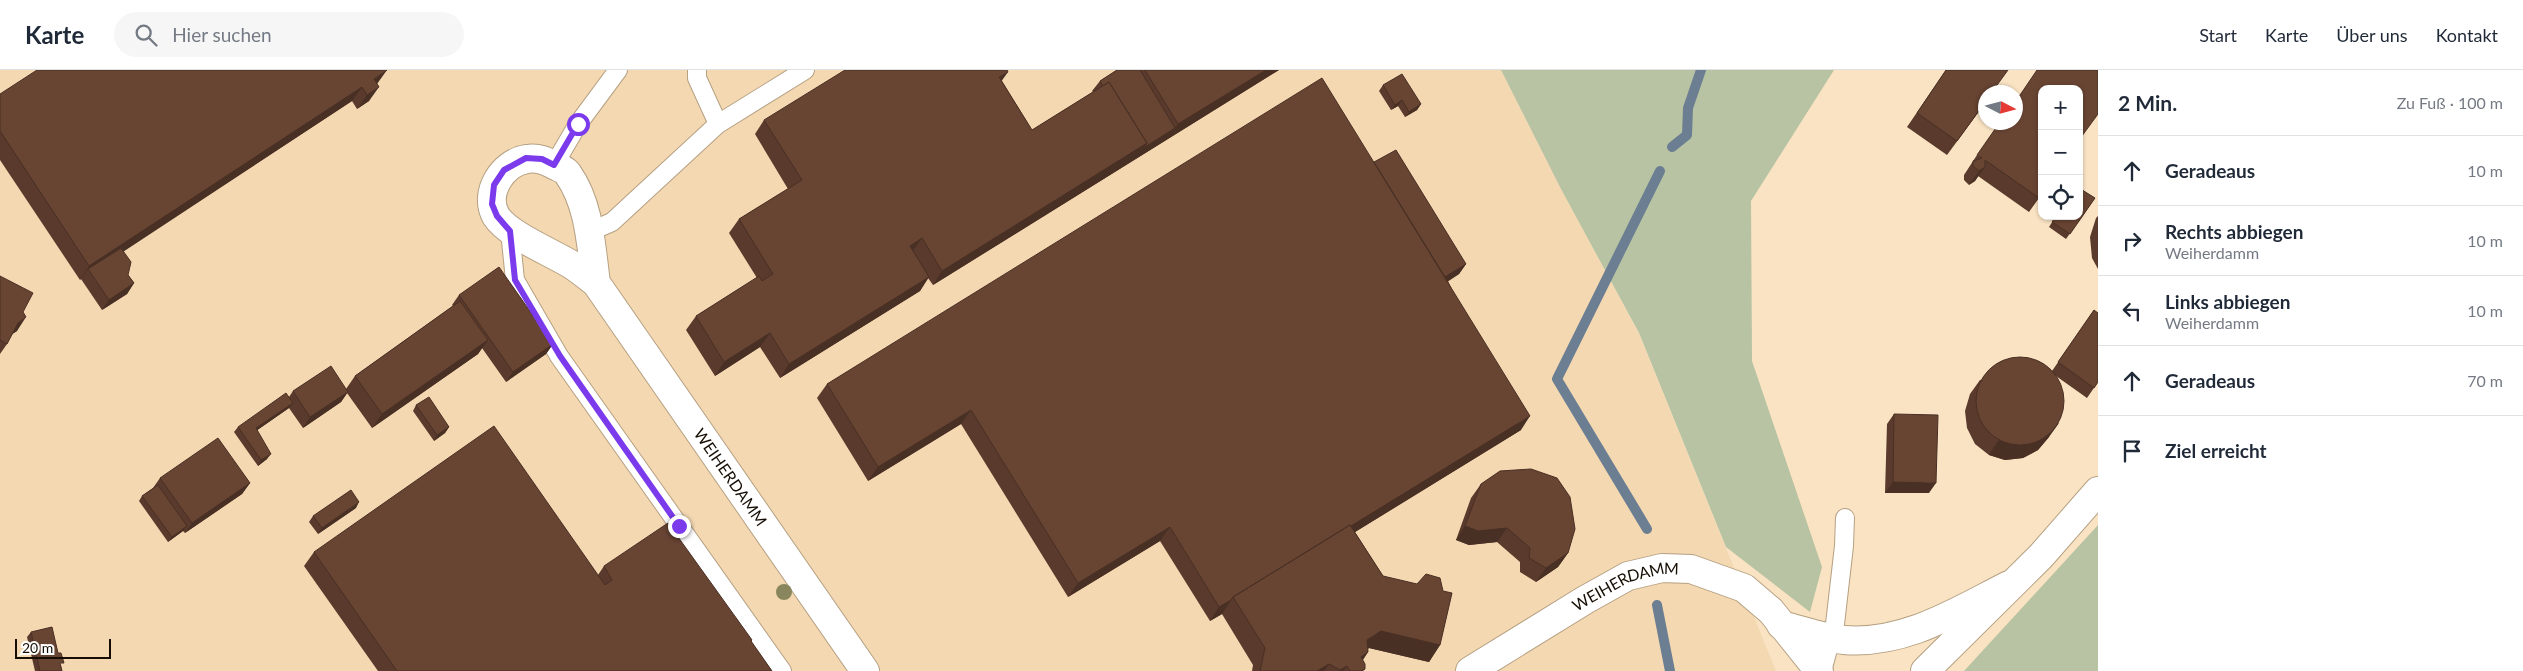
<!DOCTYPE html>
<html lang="de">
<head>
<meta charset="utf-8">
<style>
  :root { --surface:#fff; --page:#f6f6f7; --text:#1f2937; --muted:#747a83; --line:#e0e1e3 }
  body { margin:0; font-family:Lato,sans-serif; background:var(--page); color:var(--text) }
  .controls { position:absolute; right:15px; top:15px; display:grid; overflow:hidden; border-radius:10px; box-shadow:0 1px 4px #0004 }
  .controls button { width:45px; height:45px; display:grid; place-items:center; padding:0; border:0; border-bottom:1px solid var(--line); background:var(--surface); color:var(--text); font:25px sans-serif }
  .compass { position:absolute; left:1978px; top:15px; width:45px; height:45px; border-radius:50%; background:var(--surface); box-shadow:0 1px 4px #0004; rotate:96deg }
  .scale { position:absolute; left:15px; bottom:12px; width:96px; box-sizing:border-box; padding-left:5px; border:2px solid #160e04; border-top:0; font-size:14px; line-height:18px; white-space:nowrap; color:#160e04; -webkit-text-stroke:4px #fff; paint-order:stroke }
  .stop { position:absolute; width:15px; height:15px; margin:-11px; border:4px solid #7c3aed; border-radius:50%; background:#fff }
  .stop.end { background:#7c3aed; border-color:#fff; box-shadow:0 1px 5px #0008 }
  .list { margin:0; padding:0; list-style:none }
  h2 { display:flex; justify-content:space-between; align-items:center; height:65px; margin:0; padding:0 20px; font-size:21px }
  h2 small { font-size:16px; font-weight:400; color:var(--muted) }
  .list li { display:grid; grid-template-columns:32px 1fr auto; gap:15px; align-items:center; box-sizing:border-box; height:70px; padding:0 20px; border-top:1px solid var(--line) }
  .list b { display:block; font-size:19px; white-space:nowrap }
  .list p { margin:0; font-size:16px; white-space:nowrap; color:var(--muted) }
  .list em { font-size:16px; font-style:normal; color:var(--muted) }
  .icon { flex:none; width:28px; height:28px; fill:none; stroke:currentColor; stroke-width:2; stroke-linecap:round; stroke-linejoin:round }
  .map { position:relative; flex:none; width:2098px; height:601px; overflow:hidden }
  header { display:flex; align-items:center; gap:30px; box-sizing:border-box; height:70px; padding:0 25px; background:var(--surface); border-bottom:1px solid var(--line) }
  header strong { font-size:24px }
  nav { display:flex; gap:28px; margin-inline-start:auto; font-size:18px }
  .search { width:350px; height:45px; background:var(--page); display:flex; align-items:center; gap:12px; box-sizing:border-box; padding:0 18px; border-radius:28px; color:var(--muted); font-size:19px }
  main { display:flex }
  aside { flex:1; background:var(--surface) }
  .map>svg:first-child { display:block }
  .built { fill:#f3d8b2 }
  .green { fill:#b7c3a2 }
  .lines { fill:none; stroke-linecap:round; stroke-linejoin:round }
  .stream { stroke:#6c7e91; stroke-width:10 }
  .lane-casing { stroke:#b5a082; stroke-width:20 }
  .street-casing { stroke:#b5a082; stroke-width:30 }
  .secondary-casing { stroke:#b5a082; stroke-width:30 }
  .lane { stroke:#fff; stroke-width:18 }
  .street { stroke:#fff; stroke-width:28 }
  .secondary { stroke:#fff; stroke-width:28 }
  .tree { fill:#89865e }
  .wall { fill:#593a2c }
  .shaded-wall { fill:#493024 }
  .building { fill:#684433; stroke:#493024 }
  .route { stroke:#7c3aed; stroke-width:6 }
  .labels { text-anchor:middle; stroke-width:5; stroke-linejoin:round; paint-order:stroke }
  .street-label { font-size:16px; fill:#160e04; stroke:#fff }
</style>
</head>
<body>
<header>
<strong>Karte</strong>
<div class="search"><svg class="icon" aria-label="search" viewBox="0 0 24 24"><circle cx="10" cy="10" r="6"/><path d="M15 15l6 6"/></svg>Hier suchen</div>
<nav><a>Start</a><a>Karte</a><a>Über uns</a><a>Kontakt</a></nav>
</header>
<main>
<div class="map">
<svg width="2098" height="601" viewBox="0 0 2098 601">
  <rect width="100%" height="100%" fill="#f9e3c3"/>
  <!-- built -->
  <path class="built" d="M0,0H1501L1561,119L1639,264L1776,601H0Z"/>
  <!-- green -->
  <path class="green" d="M1501,0H1834L1751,131L1752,291L1822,497L1810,542L1726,477L1639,263L1561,119Z
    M2098,455V601H1964Z"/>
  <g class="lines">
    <!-- stream -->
    <path class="stream" d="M1672,77L1687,65L1688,38L1701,0
      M1647,459L1557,309L1660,101
      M1657,535L1670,601"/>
    <!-- lane casing -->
    <g class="lane-casing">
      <path id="lane" d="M697,0V8L718,54
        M554,95L578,54L618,0
        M510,161L515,210L559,286L782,601
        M589,162L612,152L718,54L805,0
        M1822,601L1835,554L1844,476L1845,448"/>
    </g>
    <!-- street casing -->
    <g class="street-casing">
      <g id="street">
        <path id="s1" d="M596,213C591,177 590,135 568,104C566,100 560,98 556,96C546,91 538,87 527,89C503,92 483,123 496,146C508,165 551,182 572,195C580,200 588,207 596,213L865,601"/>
        <path d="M1781,555C1802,560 1823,568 1844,570C1905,575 1957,541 2009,515"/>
        <path id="s2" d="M1470,601L1585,530L1628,506L1662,498L1691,499L1744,518L1771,541L1819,601"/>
      </g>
    </g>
    <!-- secondary casing -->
    <g class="secondary-casing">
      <path id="secondary" d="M1925,601L2041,486L2098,421"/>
    </g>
    <!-- lane -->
    <use href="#lane" class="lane"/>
    <!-- street -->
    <use href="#street" class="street"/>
    <!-- secondary -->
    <use href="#secondary" class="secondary"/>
  </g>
  <!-- trees -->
  <circle class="tree" cx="784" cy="522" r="8"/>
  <!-- wall -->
  <path class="wall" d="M1117,0H1279L933,215L928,208L920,221L780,308L760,277L715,306L686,260L696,246L757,208L729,163L739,149L788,119L755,64L764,50L1002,11L1032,60L1093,22L1092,21L1100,11Z
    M1946,0L1986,32L1947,85L1907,57Z
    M377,14L369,31L357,39L352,31L123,181L128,205L134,213L127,224L102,240L81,209L80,210L0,90V24Z
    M1383,15L1421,34L1417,40L1405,47L1398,36L1391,40L1379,21Z
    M1977,85L2042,124L2029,142L1978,106L1975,111L1969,115L1964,110V105Z
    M1374,92L1466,194L1459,204L1448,211L1521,360L1355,462L1383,506L1440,575L1429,592L1369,578L1368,579V582L1363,590L1365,599L1363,601H1252L1253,595L1222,544L1210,551L1160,471L1068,527L961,354L868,411L817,328L827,314Z
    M2095,128L2066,169L2049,157L2056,146Z
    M2098,146V199L2092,188L2090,167L2096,148Z
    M0,206L23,242L17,261L12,264L7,274L0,284Z
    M459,225L553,274L546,284L506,312L482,278L478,284L372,358L347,323L341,332L303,358L289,338L257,360L267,389L258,396L234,362L238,357L289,327L293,321L346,319L355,306L453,236L452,235Z
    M2094,240L2098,312L2087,328L2056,306L2049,367L2038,380L2023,388L2005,390L1989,385L1975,374L1967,358L1965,341L1970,324L1980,310L2052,301Z
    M416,335L449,357L445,363L434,371L413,341Z
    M1894,344L1929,423H1885L1887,354Z
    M160,408L250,413L242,424L185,463L183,461L168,472L139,431L142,426L153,418Z
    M1481,414L1568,483L1558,497L1536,512L1520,502V492L1497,472L1469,475L1456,470L1471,428Z
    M356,438L318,464L309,452L313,446Z
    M314,482L598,505L604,496L752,570L751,572L772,601H378L304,496Z
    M31,562L61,596L62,601H35L27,567Z"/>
  <!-- shaded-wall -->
  <path class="shaded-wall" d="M387,0L377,14L364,23L374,9Z
    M1266,0H1279L933,215L942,201L1147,73L1175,58L1178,54Z
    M1008,2L998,16L999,7Z
    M362,17L352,31L91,203L88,199L81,209L80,210L89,196Z
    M379,17L369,31L357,39L367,25Z
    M1402,30L1398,36L1391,40L1395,35Z
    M1421,34L1417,40L1405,47L1409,42Z
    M1985,97L1975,111L1969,115L1979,101Z
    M922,168L912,182L910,176Z
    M1466,194L1459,204L1435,220L1442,209Z
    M929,207L920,221L780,308L789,294Z
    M134,213L127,224L102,240L109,230Z
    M26,247L17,261L8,267L18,253Z
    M770,263L760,277L715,306L724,292Z
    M488,270L478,284L372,358L382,344Z
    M553,274L546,284L506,312L513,302Z
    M348,322L341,332L303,358L310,347Z
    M293,333L289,338L252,364L256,358Z
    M971,340L961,354L868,411L878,397Z
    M1530,346L1521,360L1238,534L1234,528Z
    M2059,353L2049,367L2038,380L2023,388L2005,390L1989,385L1998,371Z
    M449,357L445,363L434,371L437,365Z
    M271,384L267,389L258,396L261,390Z
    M1893,412L1936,413L1929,423H1885Z
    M250,413L242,424L185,463L192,453Z
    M359,432L356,438L318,464L322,458Z
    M187,456L183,461L168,472L172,467Z
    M1465,456L1507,458L1497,472L1469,475L1456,470Z
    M1170,457L1160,471L1068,527L1078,513Z
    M1568,483L1558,497L1536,512L1546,498Z
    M1231,530L1222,544L1210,551L1219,537Z
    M1381,561L1440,575L1429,592L1369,578L1356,587L1367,570Z
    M1368,582L1356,599L1361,587Z
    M1329,594L1324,601H1317Z
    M1347,596L1343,601H1339L1340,600Z"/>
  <!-- building -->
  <path class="building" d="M37,0H387L374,9L379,17L367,25L362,17L89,196L0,61V24Z
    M845,0H1007L1008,2L999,7L1032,60L1109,12L1147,73L942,201L922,168L910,176L929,207L789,294L770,263L724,292L696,246L759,206L762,211L773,204L739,149L802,110L764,50Z
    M1117,0H1140L1175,58L1145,77L1147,73L1109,12L1103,16L1100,11Z
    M1145,0H1266L1178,54Z
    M1946,0H2008L1992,22H1986V31L1957,71L1917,43Z
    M2037,0H2098V44L2079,70V19H2042V124L2039,128L1985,90V97L1979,101L1973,96V91L1982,88L1977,85L2000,52H2016V31Z
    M1402,4L1421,34L1409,42L1402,30L1395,35L1383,15Z
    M1322,8L1530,346L1351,456L1350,455L1233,527L1231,530L1219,537L1170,457L1078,513L971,340L878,397L827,314Z
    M1396,80L1466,194L1445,207L1374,92Z
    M2079,118L2095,128L2070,164L2052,152L2056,146H2079Z
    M121,178L131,192L128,205L134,213L109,230L88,199Z
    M499,197L553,274L513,302L459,225Z
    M0,206L33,223L23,242L26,247L18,253L7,274L0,270Z
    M460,231L488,270L382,344L355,306Z
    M2094,240L2098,243V312L2094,318L2058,292Z
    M1976 331a44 44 0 1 1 88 0a44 44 0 1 1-88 0Z
    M331,296L348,322L310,347L293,321Z
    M286,323L293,333L256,358L271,384L261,390L238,357Z
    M429,327L449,357L437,365L416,335Z
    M1894,344L1938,345L1936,413L1893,412Z
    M494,356L605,515L612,510L604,496L668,453L752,570L751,571L772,601H397L314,482Z
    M218,368L250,413L192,453L160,408Z
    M1531,399L1557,408L1570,427L1575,459L1568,483L1546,498L1529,488L1530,478L1507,458L1478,461L1465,456L1481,414L1500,401Z
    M158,415L187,456L172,467L142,426Z
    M351,420L359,432L322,458L313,446Z
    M1350,455L1383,506L1417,514L1426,504L1440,508L1443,521L1452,523L1440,575L1381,561L1367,570L1368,582L1361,587L1365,594V599L1361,601H1350L1347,596L1340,600L1329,594L1317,601H1260L1265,578L1233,527Z
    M52,557L58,583H61L64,593H60L62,601H40L31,562Z"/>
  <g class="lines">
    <!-- route -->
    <path class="route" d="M578,54L554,95L542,89L526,88L504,100L494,115L492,134L497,146L510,161L515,210L560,286L679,456"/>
  </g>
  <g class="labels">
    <!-- street labels -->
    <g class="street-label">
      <text dy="6" stroke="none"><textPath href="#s1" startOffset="591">WEIHERDAMM</textPath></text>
      <text dy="6" stroke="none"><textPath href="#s2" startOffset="179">WEIHERDAMM</textPath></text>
    </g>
  </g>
</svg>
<div class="controls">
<button>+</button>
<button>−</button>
<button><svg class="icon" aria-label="locate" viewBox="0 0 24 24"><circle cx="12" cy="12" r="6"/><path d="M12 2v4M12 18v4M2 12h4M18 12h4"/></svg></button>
</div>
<svg class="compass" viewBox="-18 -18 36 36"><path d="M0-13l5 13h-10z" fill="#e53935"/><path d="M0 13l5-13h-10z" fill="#747a83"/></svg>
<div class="scale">20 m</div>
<div class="stop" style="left:578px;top:54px"></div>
<div class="stop end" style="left:679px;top:456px"></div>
</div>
<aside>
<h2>2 Min.<small>Zu Fuß · 100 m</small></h2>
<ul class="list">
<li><svg class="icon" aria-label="ahead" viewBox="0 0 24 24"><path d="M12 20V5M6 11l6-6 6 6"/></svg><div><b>Geradeaus</b></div><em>10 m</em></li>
<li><svg class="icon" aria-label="right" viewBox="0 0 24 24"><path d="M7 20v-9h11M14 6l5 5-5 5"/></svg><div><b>Rechts abbiegen</b><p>Weiherdamm</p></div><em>10 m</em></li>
<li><svg class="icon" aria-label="left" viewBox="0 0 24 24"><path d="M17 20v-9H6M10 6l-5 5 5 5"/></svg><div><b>Links abbiegen</b><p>Weiherdamm</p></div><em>10 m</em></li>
<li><svg class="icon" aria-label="ahead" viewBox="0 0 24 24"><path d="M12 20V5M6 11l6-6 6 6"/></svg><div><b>Geradeaus</b></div><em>70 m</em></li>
<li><svg class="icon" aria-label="arrive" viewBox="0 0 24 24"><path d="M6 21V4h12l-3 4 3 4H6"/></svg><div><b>Ziel erreicht</b></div></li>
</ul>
</aside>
</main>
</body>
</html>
